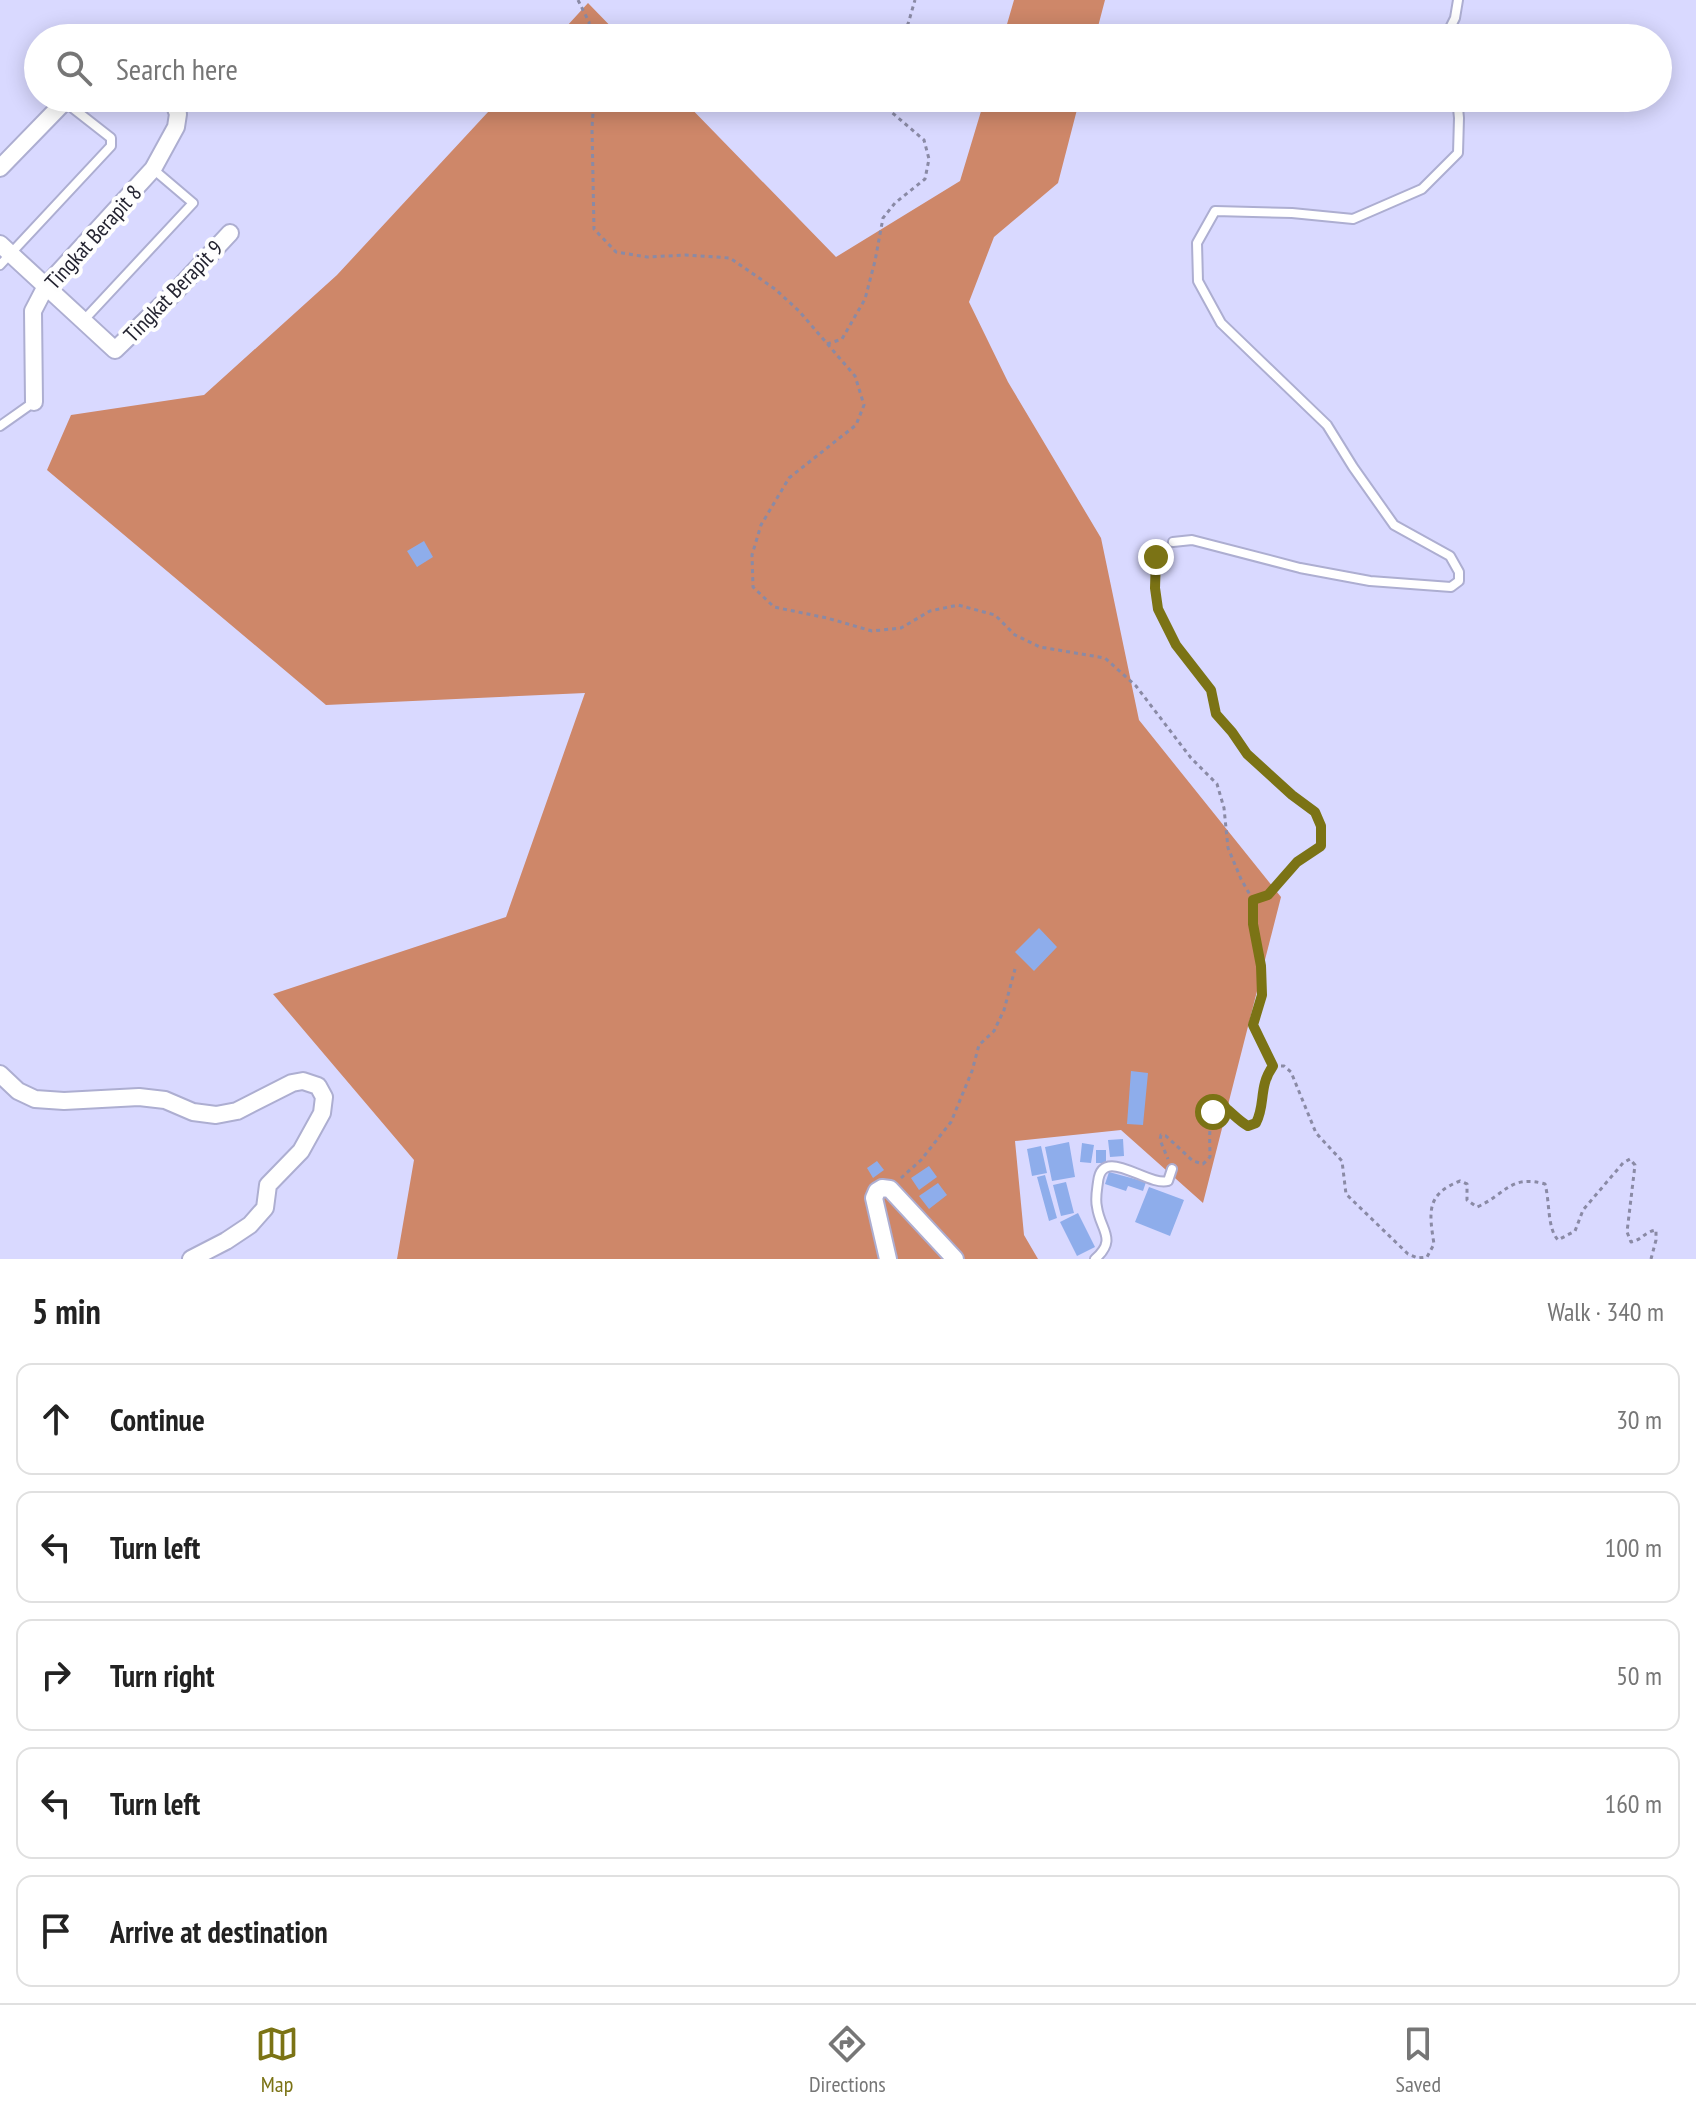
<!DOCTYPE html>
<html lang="en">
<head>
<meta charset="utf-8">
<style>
  :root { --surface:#fff; --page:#f2f2f2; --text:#222; --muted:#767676; --line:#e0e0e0; --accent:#7b7315 }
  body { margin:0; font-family:"PT Sans Narrow",sans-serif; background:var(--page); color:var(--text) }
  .stop { position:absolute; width:24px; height:24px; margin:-18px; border:6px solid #7b7315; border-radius:50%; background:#fff }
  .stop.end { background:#7b7315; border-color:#fff; box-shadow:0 2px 8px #0008 }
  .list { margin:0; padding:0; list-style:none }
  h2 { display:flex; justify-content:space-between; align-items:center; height:104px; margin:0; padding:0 32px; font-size:34px }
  h2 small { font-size:26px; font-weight:400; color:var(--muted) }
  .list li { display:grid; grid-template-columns:52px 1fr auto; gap:24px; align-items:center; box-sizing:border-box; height:112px; margin:0 16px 16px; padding:0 16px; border:2px solid var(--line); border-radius:16px }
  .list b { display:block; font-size:30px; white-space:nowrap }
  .list em { font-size:26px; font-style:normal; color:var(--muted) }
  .icon { flex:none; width:44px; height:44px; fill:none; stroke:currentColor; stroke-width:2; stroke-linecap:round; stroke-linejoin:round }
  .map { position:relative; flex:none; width:1696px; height:1259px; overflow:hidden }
  .search { position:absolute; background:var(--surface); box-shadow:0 4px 20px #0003; left:24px; right:24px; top:24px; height:88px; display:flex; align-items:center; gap:20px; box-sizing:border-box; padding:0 28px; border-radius:44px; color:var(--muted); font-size:30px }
  .sheet { height:744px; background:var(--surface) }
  nav { display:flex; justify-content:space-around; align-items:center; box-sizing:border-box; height:112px; border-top:2px solid var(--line); background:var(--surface); font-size:22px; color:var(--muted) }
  nav a { display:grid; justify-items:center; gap:4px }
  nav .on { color:var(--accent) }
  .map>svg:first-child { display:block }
  .forest { fill:#ce8769 }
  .building { fill:#8eadeb }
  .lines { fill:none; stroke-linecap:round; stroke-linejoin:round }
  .service-casing { stroke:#adaed1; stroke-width:12 }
  .minor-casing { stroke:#adaed1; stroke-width:20 }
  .path { stroke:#8a8aa5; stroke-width:3; stroke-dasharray:4 4; stroke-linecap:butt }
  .service { stroke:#fff; stroke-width:8 }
  .minor { stroke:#fff; stroke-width:16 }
  .route { stroke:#7b7315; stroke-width:10 }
  .labels { text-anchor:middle; stroke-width:8; stroke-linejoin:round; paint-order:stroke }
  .street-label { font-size:22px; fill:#232330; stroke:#fefefe }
</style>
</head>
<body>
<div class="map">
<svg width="1696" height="1259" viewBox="0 0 1696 1259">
  <rect width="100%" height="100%" fill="#d9d9ff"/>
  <!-- forest -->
  <path class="forest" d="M1014,0H1105L1095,38H1003Z
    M588,3L622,38H556Z
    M501,98H681L836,257L960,181L985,98H1080L1058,183L994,237L969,302L1008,382L1101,538L1139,720L1281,897L1203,1203L1121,1130L1015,1141L1024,1235L1038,1259H397L414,1160L273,994L506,917L585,693L326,705L47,470L71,415L204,395L337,275Z"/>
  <!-- building -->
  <path class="building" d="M424,541L433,557L417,567L407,551Z
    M1039,928L1057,947L1034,971L1015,952Z
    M1131,1071L1148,1073L1143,1125L1127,1124Z
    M1123,1139L1124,1156L1110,1157L1108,1140Z
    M1069,1142L1075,1177L1052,1181L1045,1147Z
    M1082,1143L1094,1145L1091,1163L1080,1162Z
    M1041,1146L1047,1173L1032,1176L1027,1149Z
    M1096,1150H1106V1163H1096Z
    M877,1161L884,1170L873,1178L867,1168Z
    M929,1166L937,1177L919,1190L911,1178Z
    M1109,1172L1146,1182L1143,1191L1128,1186L1126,1191L1105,1184Z
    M1045,1175L1057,1218L1049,1221L1037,1177Z
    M1066,1182L1074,1213L1061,1216L1053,1185Z
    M938,1183L947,1195L929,1209L919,1196Z
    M1149,1187L1184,1200L1170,1236L1135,1222Z
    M1078,1213L1095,1247L1077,1256L1060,1222Z"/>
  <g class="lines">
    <!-- service casing -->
    <g class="service-casing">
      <path id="service" d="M1445,38L1455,18L1458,0
        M0,265L111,146V138L65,102
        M83,321L193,203L153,169
        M0,426L34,402
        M1173,542L1192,540L1300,568L1370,581L1451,587L1459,581V572L1450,556L1394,525L1353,467L1327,425L1221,323L1198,281L1197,243L1215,211L1292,213L1353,219L1422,189L1458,153L1459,118L1457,98
        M1095,1259C1118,1239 1100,1230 1097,1207C1095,1199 1097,1190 1098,1182C1102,1144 1148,1187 1168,1181L1172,1169"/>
    </g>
    <!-- minor casing -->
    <g class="minor-casing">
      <path id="minor" d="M0,168L68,98
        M0,244L115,350L176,291L230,233
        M34,402L33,311L46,286L153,169L176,127L178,114L172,98
        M0,1074L18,1091L35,1099L64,1101L139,1097L165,1100L193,1112L216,1115L237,1111L292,1083L303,1081L318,1086L324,1097L322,1113L301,1151L268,1185L265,1208L250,1225L226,1241L191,1259
        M888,1259L874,1198L877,1191L882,1188L890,1189L955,1259"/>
    </g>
    <!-- path -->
    <path class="path" d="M578,0L589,22L590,38
      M897,38L908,24L915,0
      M594,98L592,128L594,229L616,252L647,257L686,255L730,258L775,289L799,311L855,376L864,405L856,425L789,478L761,525L752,555L753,587L774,607L827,618L872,631L901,628L930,611L958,605L995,615L1015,635L1040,647L1105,658L1136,686L1191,758L1217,784L1224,808L1228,848L1241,879L1253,900V924L1261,966L1262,995L1253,1025L1273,1066C1258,1088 1266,1103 1256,1123L1248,1126C1237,1120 1230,1110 1219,1103C1207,1119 1210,1138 1210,1157L1203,1164L1193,1161L1166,1136L1161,1135L1160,1140L1168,1159
      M827,344L842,339L865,299L875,261L883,218L895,203L925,179L929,159L924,140L882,104L878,98
      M1166,547L1160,550L1156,557L1155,588L1158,609L1176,645L1211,690L1216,714L1232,732L1247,754L1292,795L1315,812L1321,826V846L1297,862L1268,895L1254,900
      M1273,1066H1284L1291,1072L1316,1133L1342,1161L1346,1194L1408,1254L1418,1258L1427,1257L1434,1244C1429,1212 1426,1194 1460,1181L1467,1184V1200L1477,1207C1505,1195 1510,1174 1545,1184C1550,1202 1547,1228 1558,1240L1575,1231L1583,1210L1623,1163L1630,1159L1635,1165L1627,1232L1631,1242C1642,1240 1644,1232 1656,1230V1240L1651,1259
      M901,1178L921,1160L951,1122L972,1071L979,1045L994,1031L1004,1010L1015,969"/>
    <!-- service -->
    <use href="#service" class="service"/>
    <!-- minor -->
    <use href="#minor" class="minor"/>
  </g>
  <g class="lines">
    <!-- route -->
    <path class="route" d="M1156,557L1155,588L1158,609L1176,645L1211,690L1216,714L1232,732L1247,754L1292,795L1315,812L1321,826V846L1297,862L1268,895L1253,900V924L1261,966L1262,995L1253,1025L1273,1066C1258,1087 1266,1104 1256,1123L1248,1126C1237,1120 1230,1110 1219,1103L1213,1112"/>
  </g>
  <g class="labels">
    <!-- street labels -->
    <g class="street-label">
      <text transform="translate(93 237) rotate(-48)" y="8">Tingkat Berapit 8</text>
      <text transform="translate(173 291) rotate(-46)" y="8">Tingkat Berapit 9</text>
    </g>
  </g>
</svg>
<div class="stop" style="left:1213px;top:1112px"></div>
<div class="stop end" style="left:1156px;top:557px"></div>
<div class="search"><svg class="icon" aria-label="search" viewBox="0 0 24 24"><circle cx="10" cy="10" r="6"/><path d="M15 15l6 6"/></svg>Search here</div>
</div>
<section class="sheet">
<h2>5 min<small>Walk · 340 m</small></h2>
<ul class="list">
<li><svg class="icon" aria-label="ahead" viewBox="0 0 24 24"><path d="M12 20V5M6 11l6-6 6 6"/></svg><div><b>Continue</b></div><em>30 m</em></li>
<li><svg class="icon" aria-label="left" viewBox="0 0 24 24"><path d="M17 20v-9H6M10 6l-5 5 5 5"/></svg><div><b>Turn left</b></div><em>100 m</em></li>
<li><svg class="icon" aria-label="right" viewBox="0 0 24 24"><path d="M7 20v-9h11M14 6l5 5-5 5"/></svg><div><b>Turn right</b></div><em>50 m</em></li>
<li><svg class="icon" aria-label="left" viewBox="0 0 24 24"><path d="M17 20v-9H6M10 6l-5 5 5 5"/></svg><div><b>Turn left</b></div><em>160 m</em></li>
<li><svg class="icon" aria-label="arrive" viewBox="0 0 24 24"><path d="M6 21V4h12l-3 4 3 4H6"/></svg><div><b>Arrive at destination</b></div></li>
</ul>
</section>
<nav>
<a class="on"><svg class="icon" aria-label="map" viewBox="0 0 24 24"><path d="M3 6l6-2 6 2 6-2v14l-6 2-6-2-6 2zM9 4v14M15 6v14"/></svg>Map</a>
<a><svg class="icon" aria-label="directions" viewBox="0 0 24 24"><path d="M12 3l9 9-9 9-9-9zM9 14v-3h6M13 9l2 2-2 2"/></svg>Directions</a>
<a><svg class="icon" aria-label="saved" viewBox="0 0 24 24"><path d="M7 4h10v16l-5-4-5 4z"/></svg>Saved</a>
</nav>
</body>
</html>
